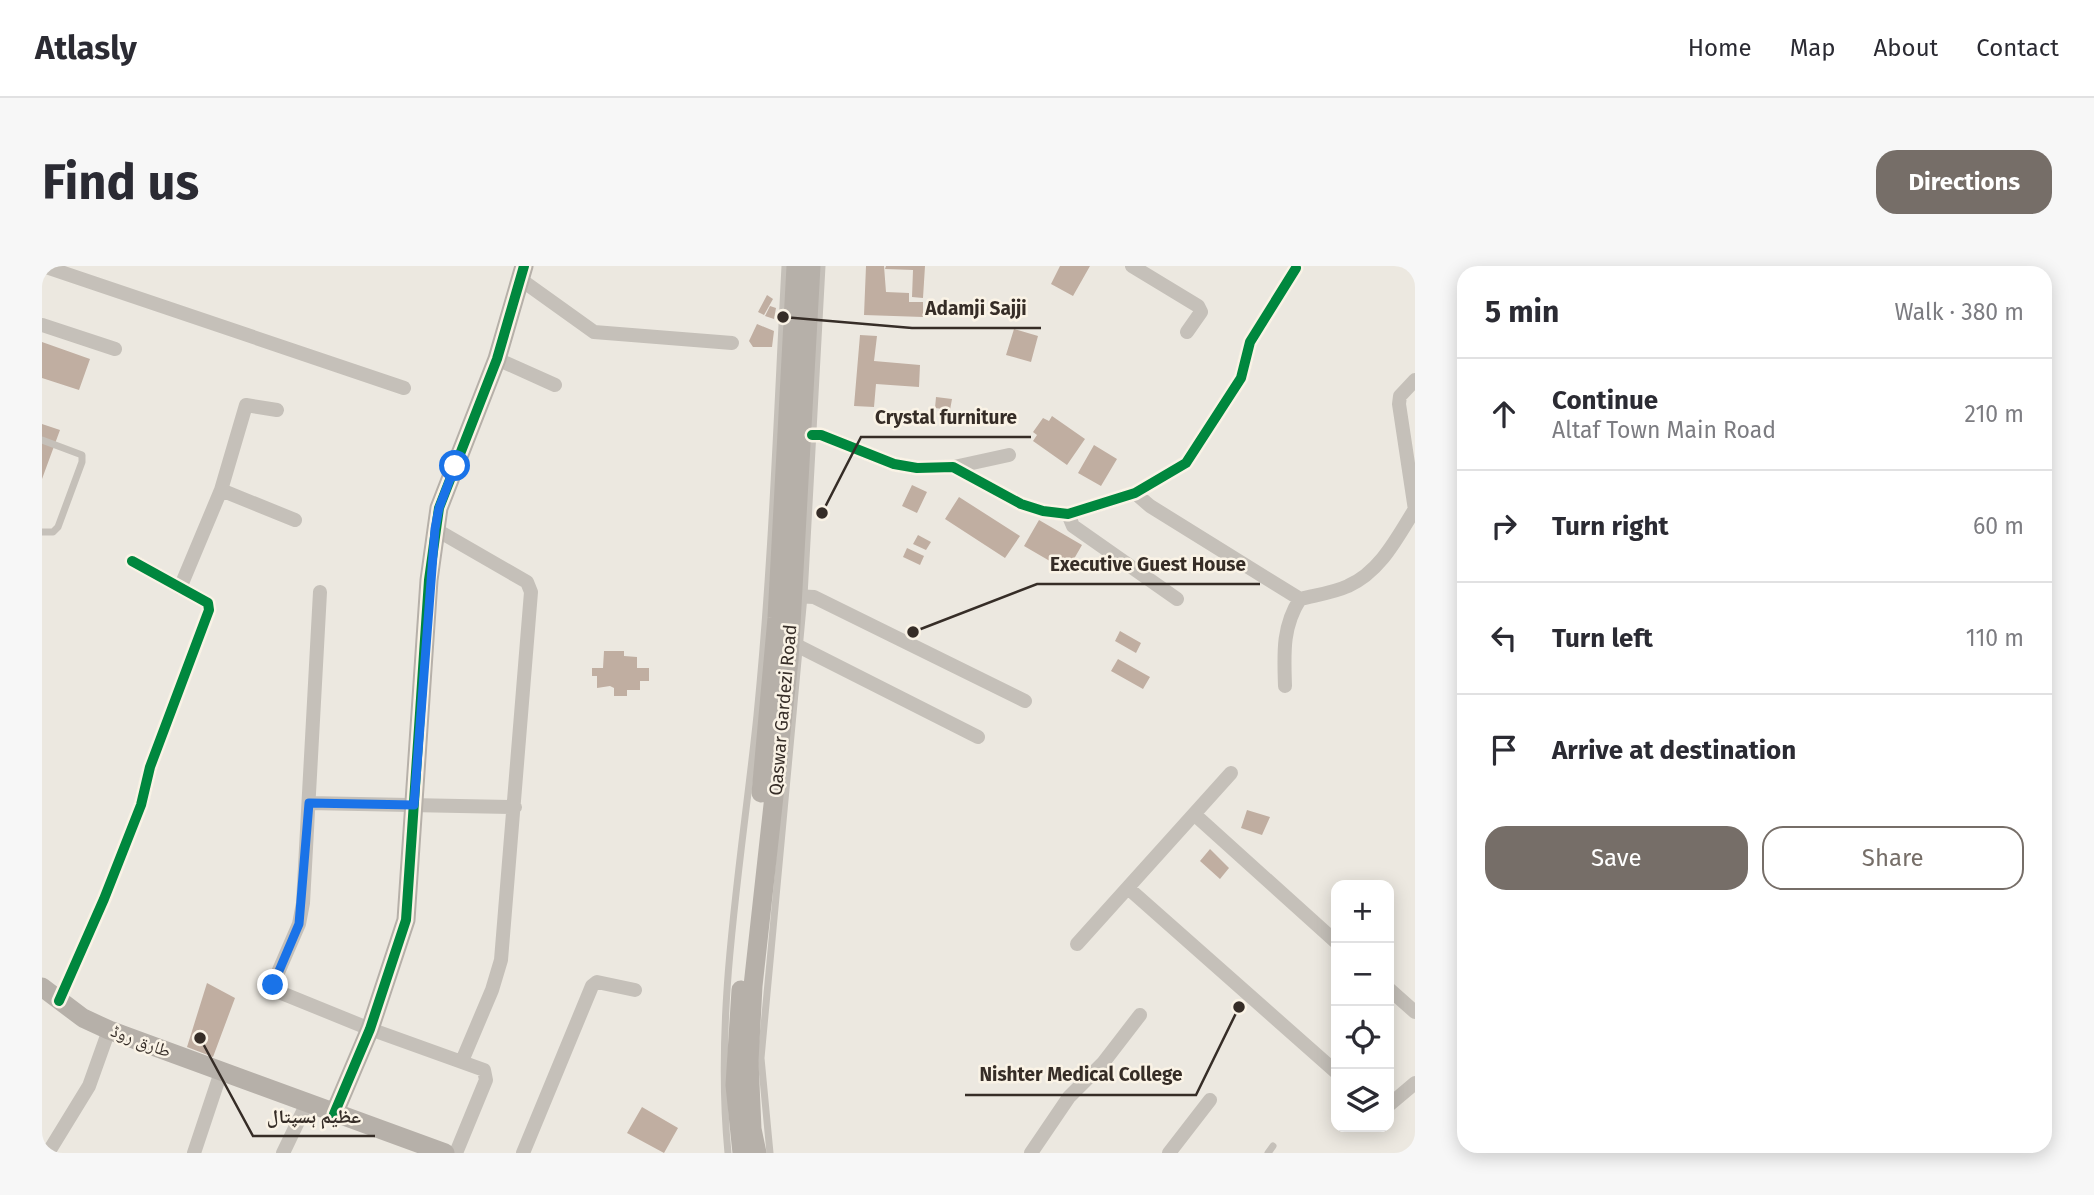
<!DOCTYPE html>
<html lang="en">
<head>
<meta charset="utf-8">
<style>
  :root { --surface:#fff; --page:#f7f7f7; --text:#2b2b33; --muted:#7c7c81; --line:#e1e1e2; --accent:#766e68 }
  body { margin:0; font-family:"Fira Sans","Noto Naskh Arabic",sans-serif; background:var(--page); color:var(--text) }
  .controls { position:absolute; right:21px; bottom:21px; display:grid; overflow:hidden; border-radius:14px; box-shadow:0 4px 18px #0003 }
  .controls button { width:63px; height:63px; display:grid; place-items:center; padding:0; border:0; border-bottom:2px solid var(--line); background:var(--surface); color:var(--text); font:35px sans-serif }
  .stop { position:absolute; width:21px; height:21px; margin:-16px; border:5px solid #1a73e8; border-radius:50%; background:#fff }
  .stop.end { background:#1a73e8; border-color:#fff; box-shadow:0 2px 7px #0008 }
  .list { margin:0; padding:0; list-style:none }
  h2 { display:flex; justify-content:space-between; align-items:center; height:91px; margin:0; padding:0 28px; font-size:30px }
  h2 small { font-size:23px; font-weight:400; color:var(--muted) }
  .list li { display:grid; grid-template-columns:46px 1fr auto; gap:21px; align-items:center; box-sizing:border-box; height:112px; padding:0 28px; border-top:2px solid var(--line) }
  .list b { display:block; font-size:26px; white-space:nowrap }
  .list p { margin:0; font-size:23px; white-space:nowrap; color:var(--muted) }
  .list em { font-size:23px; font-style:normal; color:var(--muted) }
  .actions { display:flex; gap:14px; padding:21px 28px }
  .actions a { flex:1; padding:16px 0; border:2px solid var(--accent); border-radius:21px; text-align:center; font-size:24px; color:var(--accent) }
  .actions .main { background:var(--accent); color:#fff }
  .icon { flex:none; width:38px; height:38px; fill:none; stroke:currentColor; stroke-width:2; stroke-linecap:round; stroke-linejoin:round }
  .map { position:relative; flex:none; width:1373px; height:887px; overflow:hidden; border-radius:21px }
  header { display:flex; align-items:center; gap:42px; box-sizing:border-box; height:98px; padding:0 35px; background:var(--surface); border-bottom:2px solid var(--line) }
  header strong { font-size:33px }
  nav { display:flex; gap:38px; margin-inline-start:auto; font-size:24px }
  .intro { display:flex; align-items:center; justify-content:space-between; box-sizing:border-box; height:168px; padding:0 42px }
  h1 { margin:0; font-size:49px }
  .button { padding:18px 32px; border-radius:21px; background:var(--accent); color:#fff; font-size:24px; font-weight:700 }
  main { display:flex; gap:42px; padding:0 42px }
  aside { flex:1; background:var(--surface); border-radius:21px; box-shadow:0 4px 18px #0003 }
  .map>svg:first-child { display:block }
  .building { fill:#c0aea1 }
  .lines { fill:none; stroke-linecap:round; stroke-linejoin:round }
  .lane { stroke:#c5c0b9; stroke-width:7 }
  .street { stroke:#c5c0b9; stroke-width:14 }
  .secondary { stroke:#b6b0a9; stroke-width:19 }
  .cycleway-casing { stroke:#faf3e6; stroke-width:15 }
  .cycleway { stroke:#00873e; stroke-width:10 }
  .route { stroke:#1a73e8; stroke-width:9 }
  .labels { text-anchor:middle; stroke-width:5; stroke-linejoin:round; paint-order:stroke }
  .street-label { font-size:18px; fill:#362d27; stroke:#faf3e6 }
  .leader { fill:none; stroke:#362d27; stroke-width:2.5 }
  .callout-dot { fill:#362d27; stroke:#faf3e6; stroke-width:2.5 }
  .callout-label { font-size:19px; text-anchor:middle; font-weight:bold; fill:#362d27; stroke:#faf3e6; stroke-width:5; stroke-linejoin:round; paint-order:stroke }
</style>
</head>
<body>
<header>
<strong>Atlasly</strong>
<nav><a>Home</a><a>Map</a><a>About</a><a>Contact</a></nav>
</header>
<div class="intro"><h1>Find us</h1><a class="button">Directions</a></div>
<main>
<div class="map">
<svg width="1373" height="887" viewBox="0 0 1373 887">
  <rect width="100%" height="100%" fill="#ece8e0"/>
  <!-- building -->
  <path class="building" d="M824,0H842L844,26L867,27V36H881V51L822,49Z
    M844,0H883L881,32L870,31L871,4L843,3Z
    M1018,0H1048L1031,30L1009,18Z
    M725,29L731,33L722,49L716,46Z
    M728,40L734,42L732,53L723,50Z
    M715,58L732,65L730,81H711L707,75Z
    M972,63L996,70L989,96L964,89Z
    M818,69L835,70L832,95L878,99L877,121L834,118L832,141L812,140Z
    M0,76L48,93L37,124L0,112Z
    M894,131L910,133L908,144L893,142Z
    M1010,150L1043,173L1025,199L991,175L995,169L991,166L1001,152L1007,155Z
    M0,158L18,164L0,213Z
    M1052,179L1075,193L1059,220L1036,207Z
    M870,219L885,226L875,247L860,240Z
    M917,231L978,270L963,292L903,253Z
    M997,254L1040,279L1025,305L982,280Z
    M876,269L889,276L884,284L871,278Z
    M865,282L882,290L878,299L861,291Z
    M1078,365L1099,377L1094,387L1073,375Z
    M562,385H582V390L595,391V402H607V415H598V424H585V430H572V422L568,420L555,422V410H550V402H561Z
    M1076,393L1108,411L1101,423L1069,405Z
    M1205,544L1228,551L1220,569L1199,562Z
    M1168,583L1187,602L1178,613L1158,595Z
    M165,717L193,732L171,791L145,781Z
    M600,841L636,862L622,887L585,867Z"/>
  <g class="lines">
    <!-- lane -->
    <path class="lane" d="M0,174L40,189V196L16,261L11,266H0
      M686,887C672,742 700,594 715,449C730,300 735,150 743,0
      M728,887L719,792L762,330L780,0
      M1226,887L1231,880"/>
    <!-- street -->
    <path class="street" d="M1,0L362,122
      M1090,0L1156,40L1159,46L1145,66
      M478,13L552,66L690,77
      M0,59L73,83
      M455,93L513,119
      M770,169H779L852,198L875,202L911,201L979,238L1001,245L1026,248L1093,227L1144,197L1199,112L1208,76L1254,2
      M912,201L967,189
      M179,224L253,254
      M1093,227L1108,240L1258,333
      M1373,244L1357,138L1358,130L1373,114
      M1026,248L1031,260L1135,333
      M393,263L485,316L489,326L459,694L450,724L420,795
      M138,322L179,224L204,139L235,144
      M278,326L261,637L257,658L231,718L232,724L328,763L442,804L444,814L414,887
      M751,330L772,331L983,435
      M758,381L936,471
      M1243,420C1242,388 1240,361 1258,333C1273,329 1291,327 1306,320C1338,306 1355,272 1373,243
      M267,537L473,541
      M1152,548L1294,676
      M1086,622L1294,806
      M1035,678L1189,507
      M1347,723L1373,746
      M17,735L62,633L99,539L108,501L167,344L166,337L90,295
      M1347,839L1373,817
      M6,887L47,820L67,764
      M152,887L179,806
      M241,887L265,837
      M481,887L550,720L555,716L593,724
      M989,887L1027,831L1061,797L1098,749
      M1127,887L1168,834"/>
    <!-- secondary -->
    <path class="secondary" d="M719,527L735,352L754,0
      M0,721L41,752L67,764L403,887
      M699,724L693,819L700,887
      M292,848L328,763L364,654L387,314L397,242L455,93L482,0
      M715,887L710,863L707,795L711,720L747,394L769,0"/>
    <!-- cycleway casing -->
    <g class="cycleway-casing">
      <path id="cycleway" d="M770,169H779L852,198L875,202L911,201L979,238L1001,245L1026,248L1093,227L1144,197L1199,112L1208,76L1254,2
        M17,735L62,633L99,539L108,501L167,344L166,337L90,295
        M292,848L328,763L364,654L387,314L397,242L455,93L482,0"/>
    </g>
    <!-- cycleway -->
    <use href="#cycleway" class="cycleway"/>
  </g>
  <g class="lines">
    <!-- route -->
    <path class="route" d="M231,719L257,658L267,537L372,539L393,263L397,242L413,200"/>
  </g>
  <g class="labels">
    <!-- street labels -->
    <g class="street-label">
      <text transform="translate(741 444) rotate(-85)" y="6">Qaswar Gardezi Road</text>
      <text transform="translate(99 775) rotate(21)" y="6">طارق روڈ</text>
    </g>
  </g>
  <!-- callouts -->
  <path class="leader" d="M741 51L870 62H999M780 247L819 171H989M871 366L995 318H1218M1197 741L1154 829H923M158 772L211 870H333"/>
  <g class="callout-dot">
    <circle cx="741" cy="51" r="7"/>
    <circle cx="780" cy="247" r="7"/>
    <circle cx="871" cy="366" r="7"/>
    <circle cx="1197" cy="741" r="7"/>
    <circle cx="158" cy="772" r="7"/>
  </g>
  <g class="callout-label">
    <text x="934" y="49">Adamji Sajji</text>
    <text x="904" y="158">Crystal furniture</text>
    <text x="1106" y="305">Executive Guest House</text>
    <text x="1039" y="815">Nishter Medical College</text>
    <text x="272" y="857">عظیم ہسپتال</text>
  </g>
</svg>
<div class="controls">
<button>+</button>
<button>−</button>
<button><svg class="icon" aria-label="locate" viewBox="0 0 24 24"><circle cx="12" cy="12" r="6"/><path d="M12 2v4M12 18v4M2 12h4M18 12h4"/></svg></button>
<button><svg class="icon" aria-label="layers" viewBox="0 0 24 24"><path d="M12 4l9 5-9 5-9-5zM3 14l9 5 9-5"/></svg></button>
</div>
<div class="stop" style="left:413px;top:200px"></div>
<div class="stop end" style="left:231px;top:719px"></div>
</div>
<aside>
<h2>5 min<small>Walk · 380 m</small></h2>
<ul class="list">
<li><svg class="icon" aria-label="ahead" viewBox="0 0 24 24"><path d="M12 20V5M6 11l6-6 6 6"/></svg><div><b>Continue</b><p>Altaf Town Main Road</p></div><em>210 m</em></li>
<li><svg class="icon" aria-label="right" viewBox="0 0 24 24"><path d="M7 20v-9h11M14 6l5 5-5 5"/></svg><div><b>Turn right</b></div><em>60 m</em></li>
<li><svg class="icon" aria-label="left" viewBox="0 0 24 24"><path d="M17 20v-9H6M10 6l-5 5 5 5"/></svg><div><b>Turn left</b></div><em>110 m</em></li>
<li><svg class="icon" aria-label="arrive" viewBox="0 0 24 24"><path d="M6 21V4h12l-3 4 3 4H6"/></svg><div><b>Arrive at destination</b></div></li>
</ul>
<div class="actions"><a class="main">Save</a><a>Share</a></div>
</aside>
</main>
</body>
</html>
